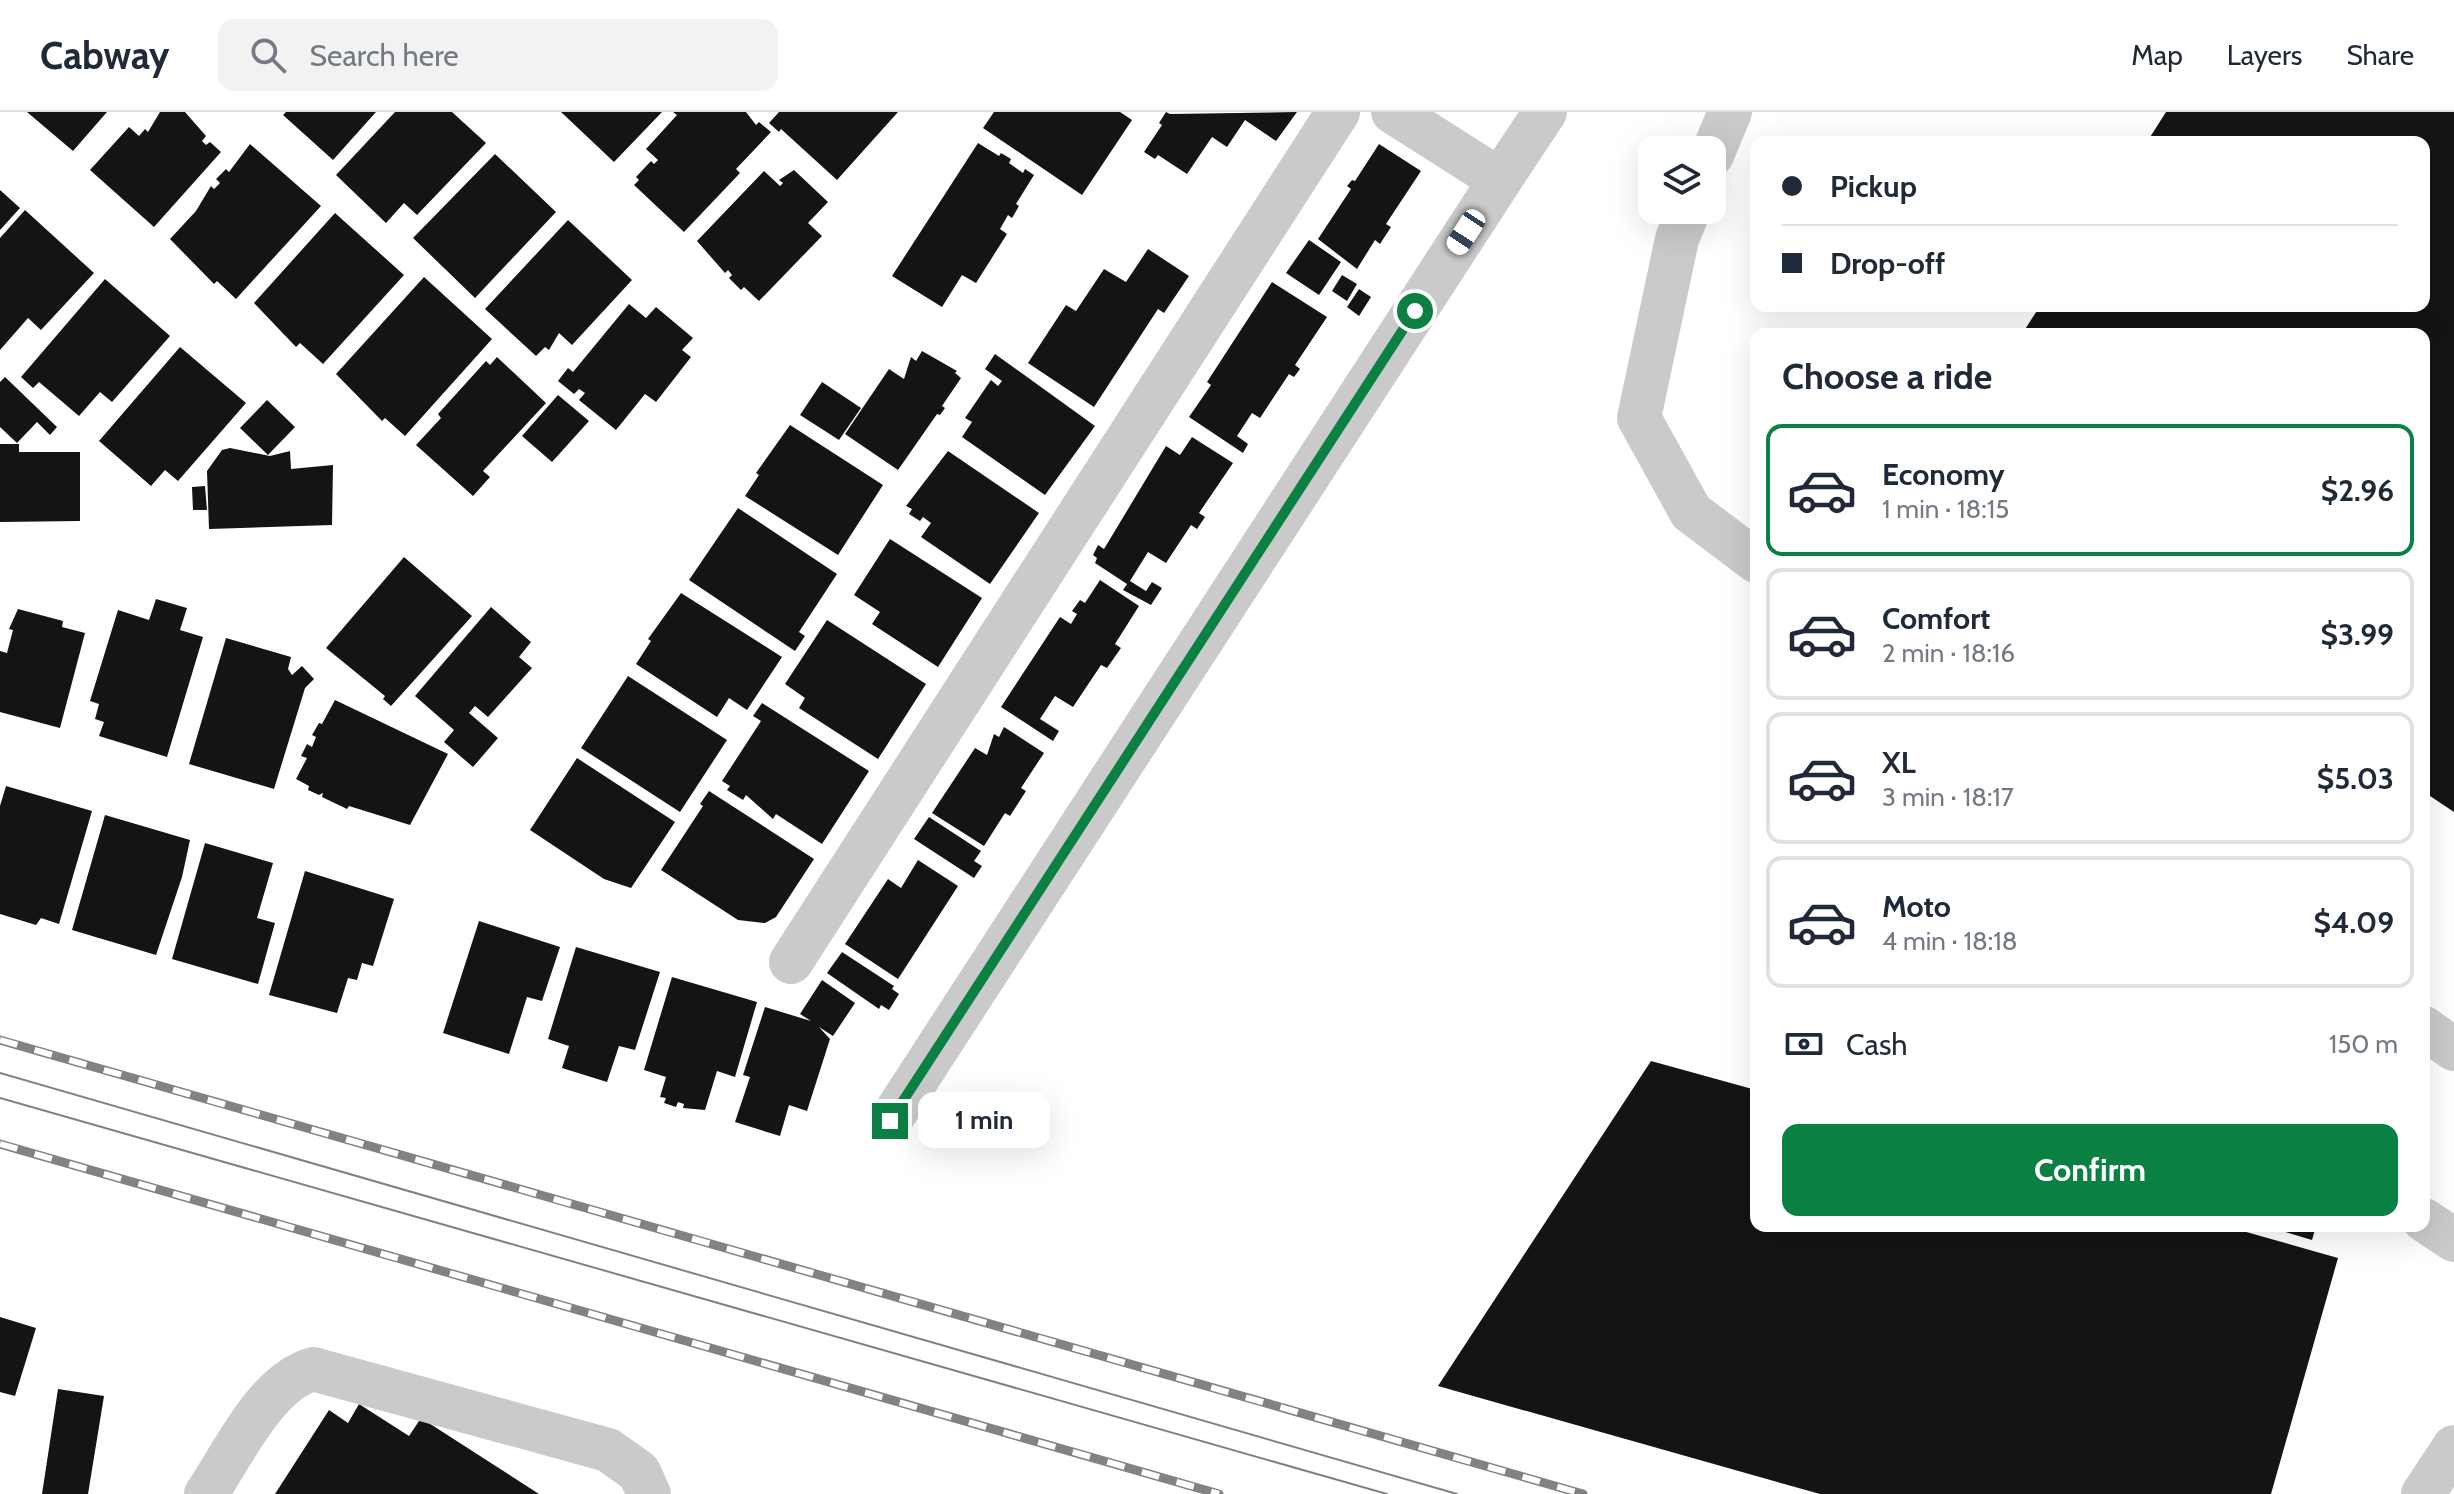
<!DOCTYPE html>
<html lang="en">
<head>
<meta charset="utf-8">
<style>
  body { margin:0; font-family:Cabin,sans-serif; background:#f2f2f3; color:#1f2937; height:100vh; display:flex; flex-direction:column; font-size:30px; white-space:nowrap }
  * { box-sizing:border-box; margin:0 }
  p { font-size:26px; color:#747a83 }
  .icon { flex:none; width:44px; height:44px; fill:none; stroke:currentColor; stroke-width:2; stroke-linecap:round; stroke-linejoin:round }
  .map { position:relative; flex:1; overflow:hidden }
  .side { position:absolute; left:1750px; top:216px; width:680px; height:904px; display:flex; flex-direction:column; background:#fff; border-radius:16px; box-shadow:0 8px 32px #0002 }
  .side>* { flex:none }
  .guide { position:absolute; left:1750px; top:24px; width:680px; height:176px; border-radius:16px; box-shadow:0 8px 32px #0002; display:grid; align-content:center; height:176px; padding:0 32px; background:#fff }
  .buttons { position:absolute; left:1638px; top:24px; display:grid; gap:16px }
  .buttons a { display:grid; place-items:center; width:88px; height:88px; border-radius:16px; background:#fff; box-shadow:0 8px 32px #0002; font-size:40px }
  .end { position:absolute; width:36px; height:36px; margin:-18px; border:10px solid #0b8043; background:#fff; box-shadow:0 0 0 4px #fff }
  .from { border-radius:50% }
  .bubble { position:absolute; height:56px; border-radius:16px; background:#fff; box-shadow:0 8px 32px #0002; font-size:26px; font-weight:700; line-height:56px; text-align:center }
  .car { position:absolute; width:24px; height:48px; margin:-24px -12px; border-radius:10px; box-shadow:0 0 6px 2px #0007; background:linear-gradient(#fff 24%,#345 0 40%,#fff 0 76%,#345 0 86%,#fff 0) }
  .guide b { display:flex; align-items:center; gap:28px; height:76px; font-size:30px }
  .guide b+b { border-top:2px solid #e0e1e3 }
  .guide i { width:20px; height:20px; background:#1f2937 }
  ul { padding:0; list-style:none }
  li { display:flex; align-items:center; gap:24px; height:132px; margin:0 16px 12px; padding:0 16px; border:4px solid #e0e1e3; border-radius:16px }
  li div { flex:1 }
  li b { display:block; font-size:30px }
  li em { font-style:normal; font-weight:700 }
  li.active { border-color:#0b8043 }
  li>.icon { width:72px; height:72px; stroke-width:1.5 }
  h2 { padding:0 32px; font-size:36px; line-height:96px }
  .pay { display:flex; align-items:center; gap:20px; height:88px; padding:0 32px; font-size:30px }
  .pay p { margin-inline-start:auto }
  .button { display:flex; gap:16px; margin-top:auto; padding:16px 32px }
  .button a { flex:1; height:92px; border-radius:16px; background:#0b8043; color:#fff; font-size:32px; font-weight:700; line-height:92px; text-align:center }
  header { display:flex; align-items:center; gap:48px; box-sizing:border-box; height:112px; padding:0 40px; background:#fff; border-bottom:2px solid #e0e1e3 }
  header strong { font-size:38px }
  nav { display:flex; gap:44px; margin-inline-start:auto; font-size:28px }
  .search { width:560px; height:72px; background:#f2f2f3; display:flex; align-items:center; gap:20px; box-sizing:border-box; padding:0 28px; border-radius:16px; color:#747a83; font-size:30px }
  .map>svg:first-child { display:block }
  .building { fill:#141414 }
  .lines { fill:none; stroke-linecap:round; stroke-linejoin:round }
  .minor { stroke:#cacaca; stroke-width:44 }
  .tram { stroke:#828282; stroke-width:2 }
  .rail-casing { stroke:#828282; stroke-width:9 }
  .rail { stroke:#fff; stroke-width:6; stroke-dasharray:18; stroke-linecap:butt }
  .route { stroke:#0b8043; stroke-width:10 }
</style>
</head>
<body>
<header>
<strong>Cabway</strong>
<div class="search"><svg class="icon" aria-label="search" viewBox="0 0 24 24"><circle cx="10" cy="10" r="6"/><path d="M15 15l6 6"/></svg>Search here</div>
<nav><a>Map</a><a>Layers</a><a>Share</a></nav>
</header>
<div class="map">
<svg width="2454" height="1382" viewBox="0 0 2454 1382">
  <rect width="100%" height="100%" fill="#fff"/>
  <path class="building" d="M27,0H107L73,39Z
    M160,0H185L206,24L202,29L206,33L210,30L221,40L154,115L90,58L129,15L139,24L145,17L148,20Z
    M286,0H376L333,48L283,3Z
    M395,0H452L486,31L417,103L404,91L386,111L336,63Z
    M561,0H662L614,50Z
    M673,0H746L756,13L759,10L771,20L736,57L740,61L684,120L634,73L639,68L636,65L651,49L654,52L658,48L646,37L677,3Z
    M779,0H898L837,68L781,17L779,20L769,11Z
    M994,0H1120L1132,8L1082,83L983,16Z
    M1166,0L1170,2L1297,0L1276,29L1245,8L1227,35L1212,25L1187,62L1158,43L1155,47L1144,40L1162,13L1159,11Z
    M2166,0H2454V700L2424,680V222H2022L2040,194H2424V30H2147Z
    M978,31L999,44L1001,41L1011,47L1009,51L1023,61L1025,57L1034,63L1016,92L1019,94L1012,106L1008,103L1000,117L1007,122L976,171L962,163L942,195L892,164Z
    M250,32L321,94L236,187L217,169L214,172L170,127L196,99L211,74L214,77L220,71L216,67L226,57L229,60Z
    M1379,32L1421,59L1386,112L1391,115L1380,132L1375,128L1357,157L1318,127L1351,77L1347,74L1352,68L1355,69Z
    M495,42L556,100L475,186L413,126Z
    M794,58L828,90L808,111L822,124L759,189L744,175L741,178L729,166L732,163L728,158L725,161L697,129L764,59L780,74L783,71L779,68Z
    M0,78L20,96L0,118Z
    M25,98L94,161L41,218L28,206L0,238V126Z
    M335,101L404,163L323,252L300,231L296,235L254,191Z
    M568,108L632,168L572,233L559,221L549,238L545,235L536,244L485,197Z
    M1309,128L1341,150L1319,183L1286,161Z
    M1148,137L1189,164L1164,201L1158,197L1094,295L1028,251L1066,193L1076,199L1104,157L1126,170Z
    M1342,163L1357,172L1347,189L1332,179Z
    M424,165L492,227L405,324L385,306L382,309L336,262Z
    M105,167L170,224L112,290L100,280L79,304L39,270L33,276L21,265Z
    M1272,170L1327,205L1295,253L1300,257L1294,265L1289,262L1260,306L1252,301L1237,324L1248,332L1243,341L1189,305L1211,273L1207,270Z
    M1359,177L1371,185L1359,204L1347,195Z
    M629,192L646,206L656,195L693,226L682,238L691,245L656,290L645,282L616,318L579,288L585,281L579,277L574,282L558,269L568,256L573,260Z
    M180,235L246,291L178,369L165,358L151,374L99,329Z
    M922,239L957,259L955,261L961,266L942,294L945,296L940,303L937,302L898,358L845,322L889,257L904,267L911,245L916,249Z
    M995,242L1095,314L1045,383L962,325L972,310L965,306L991,268L998,274L1002,269L985,257Z
    M497,245L546,291L483,359L490,365L473,384L416,333L441,306L438,302L486,249L490,253Z
    M5,265L57,315L50,323L37,310L17,331L0,315V270Z
    M822,270L861,296L839,328L800,303Z
    M558,283L589,309L552,350L522,324Z
    M267,288L295,315L268,343L240,316Z
    M790,313L883,373L838,443L745,384L759,363L756,361Z
    M1192,325L1233,351L1199,401L1205,405L1197,417L1191,413L1166,451L1148,440L1130,469L1146,479L1152,470L1162,476L1151,493L1123,478L1127,472L1095,451L1097,446L1093,443L1098,433L1104,437L1166,334L1180,343Z
    M0,332H19V340H80V409L0,410Z
    M230,336L270,344L290,339L291,357L333,353L332,413L209,417L207,359L222,338Z
    M948,339L1039,401L990,472L921,425L931,411L923,405L920,409L909,402L912,397L906,394Z
    M205,374L207,398H193L192,375Z
    M738,396L837,462L799,520L805,524L795,539L689,468Z
    M890,427L982,486L938,555L872,512L880,500L854,483Z
    M404,445L472,504L391,594L383,587L385,584L326,536Z
    M1100,468L1139,494L1115,532L1121,536L1107,556L1101,553L1073,595L1055,584L1040,607L1059,619L1053,629L1001,595L1060,505L1071,512L1077,502L1072,499L1080,488L1085,491Z
    M681,481L782,545L747,598L729,586L717,605L636,552L651,529L648,527Z
    M156,487L187,496L180,518L203,525L167,645L99,624L104,610L95,607L99,592L90,589L118,498L149,508Z
    M491,495L531,530L519,545L532,556L488,605L475,594L469,601L498,626L473,655L444,630L454,618L415,584Z
    M18,497L63,509L62,515L85,521L60,616L0,600V539L7,541L13,518L9,517Z
    M827,508L926,572L878,647L799,596L805,586L785,572Z
    M226,526L291,545L288,557L292,563L302,554L314,567L305,576L274,677L189,652Z
    M628,564L727,628L680,700L581,636Z
    M335,588L448,642L410,713L349,694L347,697L322,685L323,681L319,683L308,678L309,674L296,667L307,646L301,644L307,632L312,635L316,625L312,623L319,611L322,612Z
    M762,591L869,659L822,732L776,702L773,707L746,683L743,688L727,678L730,674L722,669L761,609L753,604Z
    M1004,615L1044,641L1021,676L1026,679L1010,704L1005,701L984,734L932,701L975,636L987,643L994,622L999,625Z
    M577,646L675,710L631,776L604,767L530,718Z
    M6,674L92,699L59,812L41,806L36,813L0,802V694Z
    M709,679L814,747L776,805L765,811L738,808L661,758L703,694L700,692Z
    M105,703L190,728L182,765L156,843L72,818Z
    M929,705L981,739L974,749L982,754L974,766L914,727Z
    M205,731L273,751L257,806L275,811L258,872L172,847Z
    M918,748L958,774L898,867L845,832L888,767L901,776Z
    M305,759L394,787L373,854L362,851L357,868L348,866L337,901L269,883Z
    M479,809L560,835L542,889L527,885L509,942L443,921Z
    M576,835L660,860L635,938L619,934L607,970L562,956L569,934L548,927Z
    M842,840L894,874L892,877L899,882L889,898L881,893L879,897L827,861Z
    M672,865L757,890L735,965L717,959L705,998L683,996L684,992L678,990L676,995L664,991L666,986L660,985L666,965L644,958Z
    M822,868L855,891L833,924L819,915L830,927L807,999L789,993L780,1024L735,1010L750,965L743,963L765,895L811,909L800,902Z
    M1651,949L1756,978V1114H2225L2338,1146L2271,1382H1820L1438,1274Z
    M2265,1114H2316L2312,1128Z
    M0,1205L36,1216L15,1284L0,1280Z
    M58,1277L104,1284L88,1382H42Z
    M359,1292L409,1324L421,1306L539,1382H275L329,1298L348,1311Z"/>
  <g class="lines">
    <path class="minor" d="M1393,0L1500,68L1545,0
      M1712,43L1730,0
      M1689,98L1677,127L1639,306L1691,400L1756,449
      M791,850L1338,0
      M2424,916L2454,937
      M890,1009L1500,68
      M2424,1108L2454,1128
      M206,1382C234,1341 265,1271 313,1257L608,1338L639,1360L649,1382
      M2423,1382L2454,1335"/>
    <path class="tram" d="M0,961L1457,1382
      M0,986L1387,1382"/>
    <g class="rail-casing">
      <path id="rail" d="M0,928L1583,1382
        M0,1032L1219,1382"/>
    </g>
    <use href="#rail" class="rail"/>
  </g>
  <g class="lines">
    <path class="route" d="M890,1009L1415,199"/>
  </g>
</svg>
<div class="buttons">
<a><svg class="icon" aria-label="layers" viewBox="0 0 24 24"><path d="M12 4l9 5-9 5-9-5zM3 14l9 5 9-5"/></svg></a>
</div>
<i class="end from" style="left:1415px;top:199px"></i>
<i class="end" style="left:890px;top:1009px"></i>
<div class="bubble" style="left:918px;top:980px;width:132px">1 min</div>
<i class="car" style="left:1466px;top:120px;rotate:213deg"></i>
<div class="guide">
<b><i class="from"></i>Pickup</b>
<b><i></i>Drop-off</b>
</div>
<section class="side">
<h2>Choose a ride</h2>
<ul>
<li class="active"><svg class="icon" aria-label="car" viewBox="0 0 24 24"><path d="M5 17H2v-5l4-1 3-4h7l3 4 3 1v5h-3M9 17h6M6 11h13"/><circle cx="7" cy="17" r="2"/><circle cx="17" cy="17" r="2"/></svg><div><b>Economy</b><p>1 min · 18:15</p></div><em>$2.96</em></li>
<li><svg class="icon" aria-label="car" viewBox="0 0 24 24"><path d="M5 17H2v-5l4-1 3-4h7l3 4 3 1v5h-3M9 17h6M6 11h13"/><circle cx="7" cy="17" r="2"/><circle cx="17" cy="17" r="2"/></svg><div><b>Comfort</b><p>2 min · 18:16</p></div><em>$3.99</em></li>
<li><svg class="icon" aria-label="car" viewBox="0 0 24 24"><path d="M5 17H2v-5l4-1 3-4h7l3 4 3 1v5h-3M9 17h6M6 11h13"/><circle cx="7" cy="17" r="2"/><circle cx="17" cy="17" r="2"/></svg><div><b>XL</b><p>3 min · 18:17</p></div><em>$5.03</em></li>
<li><svg class="icon" aria-label="car" viewBox="0 0 24 24"><path d="M5 17H2v-5l4-1 3-4h7l3 4 3 1v5h-3M9 17h6M6 11h13"/><circle cx="7" cy="17" r="2"/><circle cx="17" cy="17" r="2"/></svg><div><b>Moto</b><p>4 min · 18:18</p></div><em>$4.09</em></li>
</ul>
<div class="pay"><svg class="icon" aria-label="cash" viewBox="0 0 24 24"><path d="M3 7h18v10H3z"/><circle cx="12" cy="12" r="2"/></svg>Cash<p>150 m</p></div>
<div class="button"><a>Confirm</a></div>
</section>
</div>
</body>
</html>
